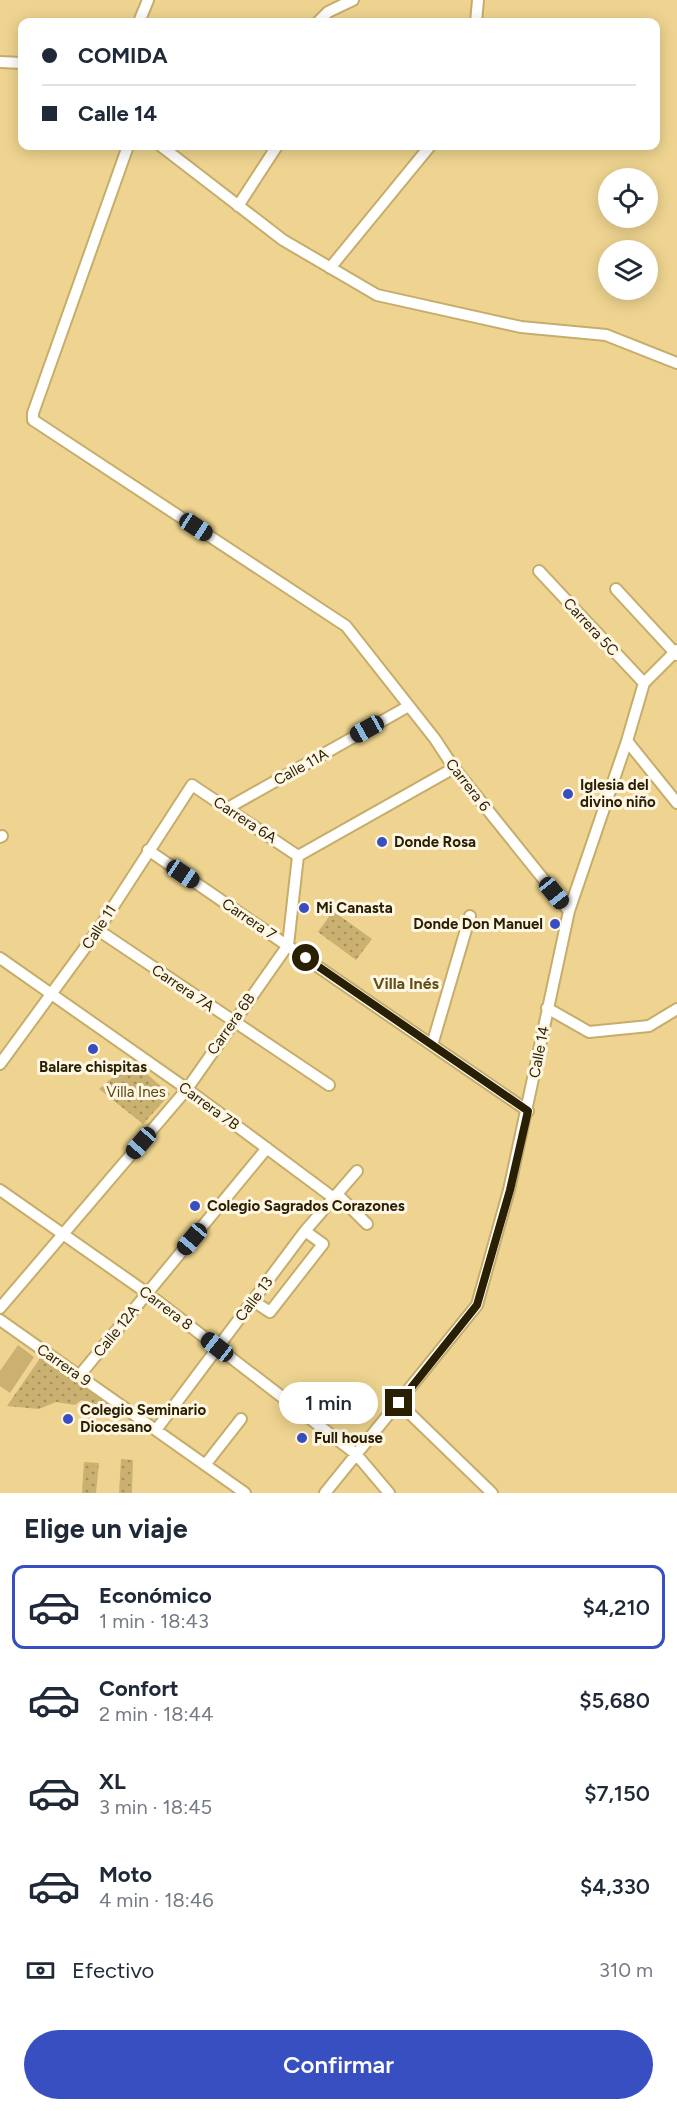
<!DOCTYPE html>
<html lang="es">
<head>
<meta charset="utf-8">
<style>
  body { margin:0; font-family:Figtree,sans-serif; background:#f2f2f3; color:#1f2937; height:100vh; display:flex; flex-direction:column; font-size:22px; white-space:nowrap }
  * { box-sizing:border-box; margin:0 }
  p { font-size:20px; color:#747a83 }
  .icon { flex:none; width:33px; height:33px; fill:none; stroke:currentColor; stroke-width:2; stroke-linecap:round; stroke-linejoin:round }
  .map { position:relative; height:1493px; overflow:hidden }
  .details { display:flex; flex-direction:column; background:#fff; flex:1 }
  .details>* { flex:none }
  .hud { position:absolute; left:18px; top:18px; width:642px; height:132px; border-radius:12px; box-shadow:0 3px 15px #0003; display:grid; align-content:center; height:132px; padding:0 24px; background:#fff }
  .controls { position:absolute; left:598px; top:168px; display:grid; gap:12px }
  .controls a { display:grid; place-items:center; width:60px; height:60px; border-radius:50%; background:#fff; box-shadow:0 3px 15px #0003; font-size:30px }
  .end { position:absolute; width:27px; height:27px; margin:-14px; border:8px solid #291f03; background:#fff; box-shadow:0 0 0 3px #fff }
  .from { border-radius:50% }
  .bubble { position:absolute; height:42px; border-radius:21px; background:#fff; box-shadow:0 3px 15px #0003; font-size:20px; font-weight:600; line-height:42px; text-align:center }
  .car { position:absolute; width:18px; height:36px; margin:-18px -9px; border-radius:8px; box-shadow:0 0 4px 2px #0007; background:linear-gradient(#222 24%,#8ab4d8 0 40%,#222 0 76%,#8ab4d8 0 86%,#222 0) }
  .hud b { display:flex; align-items:center; gap:21px; height:57px; font-size:22px }
  .hud b+b { border-top:2px solid #e0e1e3 }
  .hud i { width:15px; height:15px; background:#1f2937 }
  ul { padding:0; list-style:none }
  li { display:flex; align-items:center; gap:18px; height:84px; margin:0 12px 9px; padding:0 12px; border:3px solid transparent; border-radius:12px }
  li div { flex:1 }
  li b { display:block; font-size:22px }
  li em { font-style:normal; font-weight:600 }
  li.current { border-color:#384fc1 }
  li>.icon { width:54px; height:54px; stroke-width:1.5 }
  h2 { padding:0 24px; font-size:27px; line-height:72px }
  .pay { display:flex; align-items:center; gap:15px; height:66px; padding:0 24px; font-size:22px }
  .pay p { margin-inline-start:auto }
  .button { display:flex; gap:12px; margin-top:auto; padding:12px 24px }
  .button a { flex:1; height:69px; border-radius:36px; background:#384fc1; color:#fff; font-size:24px; font-weight:600; line-height:69px; text-align:center }
  .map>svg:first-child { display:block }
  .green { fill:url(#green-dots) }
  .pitch { fill:#cab171 }
  .lines { fill:none; stroke-linecap:round; stroke-linejoin:round }
  .street-casing { stroke:#c6ad6a; stroke-width:14 }
  .street { stroke:#fff; stroke-width:10 }
  .route { stroke:#291f03; stroke-width:8 }
  .poi-dot { fill:#384fc1; stroke:#fff7e3; stroke-width:2 }
  .labels { text-anchor:middle; dominant-baseline:central; stroke-width:6; stroke-linejoin:round; paint-order:stroke }
  .street-label { font-size:15px; fill:#291f03; stroke:#fff7e3 }
  .poi-label { font-size:15px; font-weight:bold; fill:#291f03; stroke:#fff7e3; text-anchor:start }
  .park-label { font-size:15px; fill:#57450f; stroke:#fff7e3 }
  .neighbourhood-label { font-size:16px; font-weight:bold; fill:#604e1a; stroke:#fff7e3 }
</style>
</head>
<body>
<div class="map">
<svg width="677" height="1493" viewBox="0 0 677 1493">
  <defs>
    <pattern id="green-dots" width="8" height="8" patternUnits="userSpaceOnUse" patternTransform="scale(1.5)"><rect width="8" height="8" fill="#cab171"/><path d="M2 2h.1M6 6h.1" fill="none" stroke="#a48f5b" stroke-width="1.8" stroke-linecap="round"/></pattern>
  </defs>
  <rect width="100%" height="100%" fill="#eed490"/>
  <path class="green" d="M333,911L372,939L356,960L318,932Z
    M132,1061L170,1094L143,1124L99,1089Z
    M41,1357L122,1412L81,1400L75,1405L56,1402L39,1409L7,1406Z
    M121,1459L133,1460L132,1493H119Z
    M84,1462L99,1463L96,1493H82Z"/>
  <path class="pitch" d="M18,1345L34,1357L10,1393L0,1386V1371Z"/>
  <g class="lines">
    <g class="street-casing">
      <path id="street" d="M139,22L148,0
        M318,22L328,12L353,0
        M476,22L478,0
        M0,62L22,63
        M128,146L33,413V420L346,626L435,739L454,768L569,911
        M161,146L283,240L377,295L521,327L606,335L677,363
        M238,206L277,146
        M330,268L430,146
        M539,571L644,683
        M616,589L677,655
        M627,741L677,803
        M226,809L407,707
        M0,837L2,836
        M148,850L528,1111
        M98,930L329,1085
        M0,958L187,1089L335,1199
        M547,1008L589,1032L649,1026L677,1009
        M432,1045L470,916
        M0,1064L98,930L192,785L298,856
        M0,1190L147,1293L356,1454L389,1493
        M338,1195L367,1224
        M253,1301L270,1312L323,1244L305,1231
        M0,1308L187,1089L288,945L298,856L454,768
        M0,1320L245,1493
        M79,1376L267,1148
        M399,1403L492,1493
        M156,1430L305,1231L357,1171
        M205,1465L241,1419
        M325,1493L477,1305L509,1190L569,911L627,741L644,683L677,650"/>
    </g>
    <use href="#street" class="street"/>
  </g>
  <g class="lines">
    <path class="route" d="M306,958L528,1111L510,1190L477,1305L399,1403"/>
  </g>
  <g class="poi-dot">
    <circle cx="568" cy="794" r="6"/>
    <circle cx="382" cy="842" r="6"/>
    <circle cx="304" cy="908" r="6"/>
    <circle cx="555" cy="924" r="6"/>
    <circle cx="93" cy="1049" r="6"/>
    <circle cx="195" cy="1206" r="6"/>
    <circle cx="68" cy="1419" r="6"/>
    <circle cx="302" cy="1438" r="6"/>
  </g>
  <g class="labels">
    <g class="street-label">
      <text transform="translate(591 627) rotate(47)">Carrera 5C</text>
      <text transform="translate(301 767) rotate(-29)">Calle 11A</text>
      <text transform="translate(468 785) rotate(52)">Carrera 6</text>
      <text transform="translate(245 820) rotate(33)">Carrera 6A</text>
      <text transform="translate(249 919) rotate(34)">Carrera 7</text>
      <text transform="translate(99 927) rotate(-57)">Calle 11</text>
      <text transform="translate(183 988) rotate(34)">Carrera 7A</text>
      <text transform="translate(231 1024) rotate(-55)">Carrera 6B</text>
      <text transform="translate(539 1052) rotate(-79)">Calle 14</text>
      <text transform="translate(209 1106) rotate(36)">Carrera 7B</text>
      <text transform="translate(254 1299) rotate(-53)">Calle 13</text>
      <text transform="translate(166 1308) rotate(37)">Carrera 8</text>
      <text transform="translate(116 1331) rotate(-51)">Calle 12A</text>
      <text transform="translate(64 1365) rotate(35)">Carrera 9</text>
    </g>
    <g class="poi-label">
      <text x="580" y="785">Iglesia del<tspan x="580" dy="17">divino niño</tspan></text>
      <text x="394" y="842">Donde Rosa</text>
      <text x="316" y="908">Mi Canasta</text>
      <text x="543" y="924" text-anchor="end">Donde Don Manuel</text>
      <text x="93" y="1067" text-anchor="middle">Balare chispitas</text>
      <text x="207" y="1206">Colegio Sagrados Corazones</text>
      <text x="80" y="1410">Colegio Seminario<tspan x="80" dy="17">Diocesano</tspan></text>
      <text x="314" y="1438">Full house</text>
    </g>
    <g class="park-label">
      <text x="136" y="1092">Villa Ines</text>
    </g>
    <g class="neighbourhood-label">
      <text x="406" y="983">Villa Inés</text>
    </g>
  </g>
</svg>
<div class="controls">
<a><svg class="icon" aria-label="locate" viewBox="0 0 24 24"><circle cx="12" cy="12" r="6"/><path d="M12 2v4M12 18v4M2 12h4M18 12h4"/></svg></a>
<a><svg class="icon" aria-label="layers" viewBox="0 0 24 24"><path d="M12 4l9 5-9 5-9-5zM3 14l9 5 9-5"/></svg></a>
</div>
<i class="end from" style="left:306px;top:958px"></i>
<i class="end" style="left:399px;top:1403px"></i>
<div class="bubble" style="left:279px;top:1382px;width:99px">1 min</div>
<i class="car" style="left:196px;top:527px;rotate:123deg"></i>
<i class="car" style="left:367px;top:729px;rotate:241deg"></i>
<i class="car" style="left:183px;top:874px;rotate:124deg"></i>
<i class="car" style="left:554px;top:893px;rotate:141deg"></i>
<i class="car" style="left:141px;top:1143px;rotate:221deg"></i>
<i class="car" style="left:192px;top:1239px;rotate:220deg"></i>
<i class="car" style="left:217px;top:1347px;rotate:308deg"></i>
<div class="hud">
<b><i class="from"></i>COMIDA</b>
<b><i></i>Calle 14</b>
</div>
</div>
<section class="details">
<h2>Elige un viaje</h2>
<ul>
<li class="current"><svg class="icon" aria-label="car" viewBox="0 0 24 24"><path d="M5 17H2v-5l4-1 3-4h7l3 4 3 1v5h-3M9 17h6M6 11h13"/><circle cx="7" cy="17" r="2"/><circle cx="17" cy="17" r="2"/></svg><div><b>Económico</b><p>1 min · 18:43</p></div><em>$4,210</em></li>
<li><svg class="icon" aria-label="car" viewBox="0 0 24 24"><path d="M5 17H2v-5l4-1 3-4h7l3 4 3 1v5h-3M9 17h6M6 11h13"/><circle cx="7" cy="17" r="2"/><circle cx="17" cy="17" r="2"/></svg><div><b>Confort</b><p>2 min · 18:44</p></div><em>$5,680</em></li>
<li><svg class="icon" aria-label="car" viewBox="0 0 24 24"><path d="M5 17H2v-5l4-1 3-4h7l3 4 3 1v5h-3M9 17h6M6 11h13"/><circle cx="7" cy="17" r="2"/><circle cx="17" cy="17" r="2"/></svg><div><b>XL</b><p>3 min · 18:45</p></div><em>$7,150</em></li>
<li><svg class="icon" aria-label="car" viewBox="0 0 24 24"><path d="M5 17H2v-5l4-1 3-4h7l3 4 3 1v5h-3M9 17h6M6 11h13"/><circle cx="7" cy="17" r="2"/><circle cx="17" cy="17" r="2"/></svg><div><b>Moto</b><p>4 min · 18:46</p></div><em>$4,330</em></li>
</ul>
<div class="pay"><svg class="icon" aria-label="cash" viewBox="0 0 24 24"><path d="M3 7h18v10H3z"/><circle cx="12" cy="12" r="2"/></svg>Efectivo<p>310 m</p></div>
<div class="button"><a>Confirmar</a></div>
</section>
</body>
</html>
